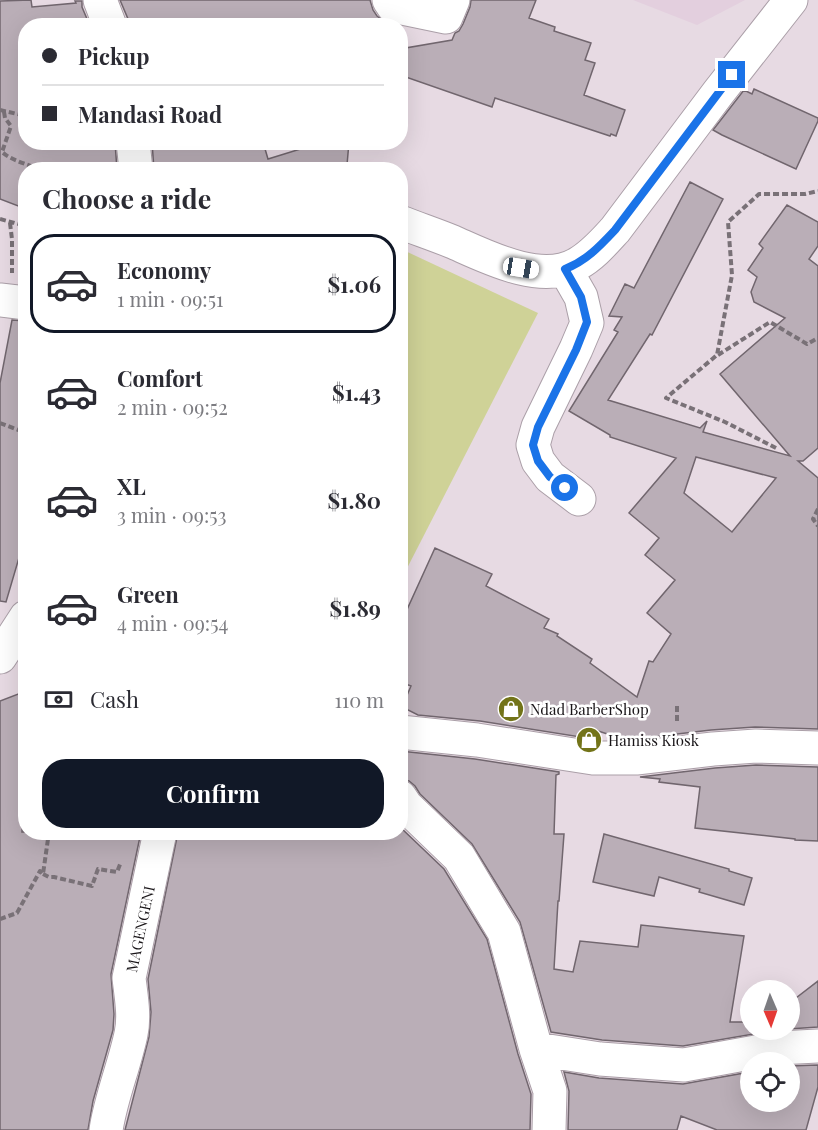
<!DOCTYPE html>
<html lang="en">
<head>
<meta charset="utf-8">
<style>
  body { margin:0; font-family:"Playfair Display",serif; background:#f7f7f7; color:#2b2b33; height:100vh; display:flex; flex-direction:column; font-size:22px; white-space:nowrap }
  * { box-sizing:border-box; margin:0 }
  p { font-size:20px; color:#7c7c81 }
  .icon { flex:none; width:33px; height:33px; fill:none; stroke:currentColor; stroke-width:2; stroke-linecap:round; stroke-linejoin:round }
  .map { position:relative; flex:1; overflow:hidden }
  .side { position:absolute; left:18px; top:162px; width:390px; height:678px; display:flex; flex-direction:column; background:#fff; border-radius:24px; box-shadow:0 6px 24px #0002 }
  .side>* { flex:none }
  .top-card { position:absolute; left:18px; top:18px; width:390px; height:132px; border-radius:24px; box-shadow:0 6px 24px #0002; display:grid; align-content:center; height:132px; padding:0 24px; background:#fff }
  .needle { width:39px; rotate:178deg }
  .fabs { position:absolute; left:740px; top:980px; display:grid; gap:12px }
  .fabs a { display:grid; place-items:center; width:60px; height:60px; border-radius:50%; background:#fff; box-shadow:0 6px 24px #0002; font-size:30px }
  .end { position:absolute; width:27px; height:27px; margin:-14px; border:8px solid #1a73e8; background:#fff; box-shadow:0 0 0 3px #fff }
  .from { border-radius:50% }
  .car { position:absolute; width:18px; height:36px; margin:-18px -9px; border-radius:8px; box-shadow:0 0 4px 2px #0007; background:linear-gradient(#fff 24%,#345 0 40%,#fff 0 76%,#345 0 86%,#fff 0) }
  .top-card b { display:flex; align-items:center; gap:21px; height:57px; font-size:22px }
  .top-card b+b { border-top:2px solid #e1e1e2 }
  .top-card i { width:15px; height:15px; background:#2b2b33 }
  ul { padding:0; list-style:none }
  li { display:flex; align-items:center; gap:18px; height:99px; margin:0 12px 9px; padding:0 12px; border:3px solid transparent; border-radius:24px }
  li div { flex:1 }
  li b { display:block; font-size:22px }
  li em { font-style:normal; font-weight:700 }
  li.on { border-color:#111827 }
  li>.icon { width:54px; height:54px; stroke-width:1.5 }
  h2 { padding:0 24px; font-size:27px; line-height:72px }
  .pay { display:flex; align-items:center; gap:15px; height:66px; padding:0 24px; font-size:22px }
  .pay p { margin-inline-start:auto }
  .cta { display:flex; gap:12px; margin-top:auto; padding:12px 24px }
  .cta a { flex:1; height:69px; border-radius:24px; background:#111827; color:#fff; font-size:24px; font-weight:700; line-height:69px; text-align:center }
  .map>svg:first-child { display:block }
  .built { fill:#e3cfde }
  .green { fill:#cfd297 }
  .building { fill:#baaeb7; stroke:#71666e; stroke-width:1.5; fill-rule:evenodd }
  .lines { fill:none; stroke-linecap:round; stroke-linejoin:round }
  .minor-casing { stroke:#ab9fa8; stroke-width:35 }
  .path { stroke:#797177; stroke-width:4; stroke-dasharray:6 3; stroke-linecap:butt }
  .minor { stroke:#fff; stroke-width:33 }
  .route { stroke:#1a73e8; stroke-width:8 }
  .labels { text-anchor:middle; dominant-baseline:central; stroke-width:5; stroke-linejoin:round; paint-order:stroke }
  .poi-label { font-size:15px; fill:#191518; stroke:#fff; text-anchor:start }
  .street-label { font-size:15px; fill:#191518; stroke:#fff }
</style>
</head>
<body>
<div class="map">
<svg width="818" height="1130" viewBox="0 0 818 1130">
  <rect width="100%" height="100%" fill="#e7dae3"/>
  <path class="built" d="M633,0H745L697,25Z"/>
  <path class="green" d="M401,249L538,313L401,580Z"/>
  <path class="building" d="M31,0L32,7L76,3L75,1H82V7L90,26H26V142H115L117,170H26V209L0,199V1Z
    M120,0H370L373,10L377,16L388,24L395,26H128V19Z
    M471,0H536L529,18L555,27L554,31L591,43L585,60L595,63L584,95L625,110L616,136L611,134L610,136L495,98L492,107L400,75V49L452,40L455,33L459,31L463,24L470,7Z
    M754,89L818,118V121L796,169L722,135L713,130L744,90L752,94Z
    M152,142H263L268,159L307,147V142H349L347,165L270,166V170H154Z
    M690,182L723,199L652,335L650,334L608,400L700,428L707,421L703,432L790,456L720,374L785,318L754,302L751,292L757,277L748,270L763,248L759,244L787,205L818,222V246L809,259L818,266V448L803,461H798L818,478V729L755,727L711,730L635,739H623L595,730L593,739L480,721L418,715L402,707L411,686L400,682V625L435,548L492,574L486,586L549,619L544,628L558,634L557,636L592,659L590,663L637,697L649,661L653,662L671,634L647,613L675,580L645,555L659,538L629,513L676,458L610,437V435L569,411L618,332L614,330L622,317L609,316L625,284L634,288ZM696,457L776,478L732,532L684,493Z
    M12,320L26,321V534L6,602L0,601V383Z
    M26,691V790H24L22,832H141L111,974L114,1014L113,1030L93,1101L88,1130H0V701Z
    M400,751L475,759L559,772V774L556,775L554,834H564L559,901H558L554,969L573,972L580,941L638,947L641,925L744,936L730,1022H750V1029H783L683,1046L602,1040L551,1032L520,922L472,844L420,794L415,786L409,781L400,779Z
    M756,765L818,767V841L795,840V839L695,828L700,787L659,782L660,779L640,777L715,768Z
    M400,827L444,869L487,939L518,1054L531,1094L530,1130H125L149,1037L151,1012L148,979L178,832H400Z
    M604,834L729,869V871L752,878L744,905L699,892L700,889L659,877L654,896L593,882Z
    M818,981V1027L789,1029V1008H792V1001Z
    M818,1065V1087L806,1130H717L681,1116L677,1130H568L569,1091L564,1072L599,1078L683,1084L750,1072V1101H789V1066Z"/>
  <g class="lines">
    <g class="minor-casing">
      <path id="minor" d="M100,0L110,26
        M389,0L393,6L446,17L453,0
        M133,142L136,170
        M400,222C418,229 436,235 453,242C487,257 541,285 577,264C592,256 604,242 615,230L718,93L791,0
        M565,269L581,297L587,323L576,349L538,427L533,445L538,461L550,477L579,499
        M0,300L26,303
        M0,657L26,617
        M400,732L477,740L593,758H636L713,749L756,746L818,748
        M400,797L406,806L459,857L504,932L536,1049L550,1091L549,1130
        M536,1049L600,1059L684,1065L778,1048L818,1046
        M106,1130C111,1097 124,1067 131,1034C135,1016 131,996 129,978L160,832"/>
    </g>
    <path class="path" d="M0,110L26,116
      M4,112L5,118L11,126L2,152C12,161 28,164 40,170
      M0,219L26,226
      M10,223L12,239V273
      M718,355L770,322L807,344L818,338
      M0,423L26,433
      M776,448L725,422L666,398L717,355L732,275L728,222L759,194H805L818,191
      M818,509L813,519L818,526
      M677,706V723
      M43,874L49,877H54L92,886L98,869L117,872L121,862
      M0,919L17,913L40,871L43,874L49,832"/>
    <use href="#minor" class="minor"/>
  </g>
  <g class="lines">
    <path class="route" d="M565,488L550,477L538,461L533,445L538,427L576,350L587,322L581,297L565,269C586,261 600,246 615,230L732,75"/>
  </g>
  <defs>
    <g id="shop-disc" transform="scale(1.35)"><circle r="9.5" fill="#737419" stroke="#fff"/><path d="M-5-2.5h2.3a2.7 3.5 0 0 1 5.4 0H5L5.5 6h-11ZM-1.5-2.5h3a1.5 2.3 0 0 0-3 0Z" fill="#fff"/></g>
  </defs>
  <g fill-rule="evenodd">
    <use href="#shop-disc" x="511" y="709"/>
    <use href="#shop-disc" x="589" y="740"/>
  </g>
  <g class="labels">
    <g class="poi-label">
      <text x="530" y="709">Ndad BarberShop</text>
      <text x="608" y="740">Hamiss Kiosk</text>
    </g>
    <g class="street-label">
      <text transform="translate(140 929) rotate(-78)">MAGENGENI</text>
    </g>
  </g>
</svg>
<div class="fabs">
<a><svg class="needle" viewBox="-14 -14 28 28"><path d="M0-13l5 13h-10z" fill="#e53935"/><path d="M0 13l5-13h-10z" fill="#7c7c81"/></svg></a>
<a><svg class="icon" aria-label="locate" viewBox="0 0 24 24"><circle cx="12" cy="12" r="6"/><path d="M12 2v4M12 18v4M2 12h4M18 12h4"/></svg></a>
</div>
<i class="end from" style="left:565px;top:488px"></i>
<i class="end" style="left:732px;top:75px"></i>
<i class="car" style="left:521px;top:268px;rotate:99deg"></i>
<div class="top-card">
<b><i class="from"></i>Pickup</b>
<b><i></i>Mandasi Road</b>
</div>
<section class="side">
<h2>Choose a ride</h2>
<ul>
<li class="on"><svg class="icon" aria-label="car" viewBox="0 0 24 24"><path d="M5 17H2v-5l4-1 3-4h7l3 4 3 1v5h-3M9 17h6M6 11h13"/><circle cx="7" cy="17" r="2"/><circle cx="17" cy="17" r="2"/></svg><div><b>Economy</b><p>1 min · 09:51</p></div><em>$1.06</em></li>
<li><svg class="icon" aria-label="car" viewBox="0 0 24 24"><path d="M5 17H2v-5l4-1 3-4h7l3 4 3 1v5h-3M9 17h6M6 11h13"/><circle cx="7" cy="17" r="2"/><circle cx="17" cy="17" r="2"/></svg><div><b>Comfort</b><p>2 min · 09:52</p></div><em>$1.43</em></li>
<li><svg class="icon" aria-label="car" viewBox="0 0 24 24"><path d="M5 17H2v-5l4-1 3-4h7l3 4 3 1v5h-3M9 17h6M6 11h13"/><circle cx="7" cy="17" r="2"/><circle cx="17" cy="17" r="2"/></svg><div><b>XL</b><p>3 min · 09:53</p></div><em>$1.80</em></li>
<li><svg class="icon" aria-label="car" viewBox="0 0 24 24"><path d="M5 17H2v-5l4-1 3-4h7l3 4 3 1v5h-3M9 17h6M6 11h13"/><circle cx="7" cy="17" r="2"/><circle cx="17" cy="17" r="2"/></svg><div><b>Green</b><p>4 min · 09:54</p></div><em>$1.89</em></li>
</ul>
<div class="pay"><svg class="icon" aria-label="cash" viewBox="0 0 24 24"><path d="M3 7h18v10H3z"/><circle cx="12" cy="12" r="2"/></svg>Cash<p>110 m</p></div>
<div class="cta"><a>Confirm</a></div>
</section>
</div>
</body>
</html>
